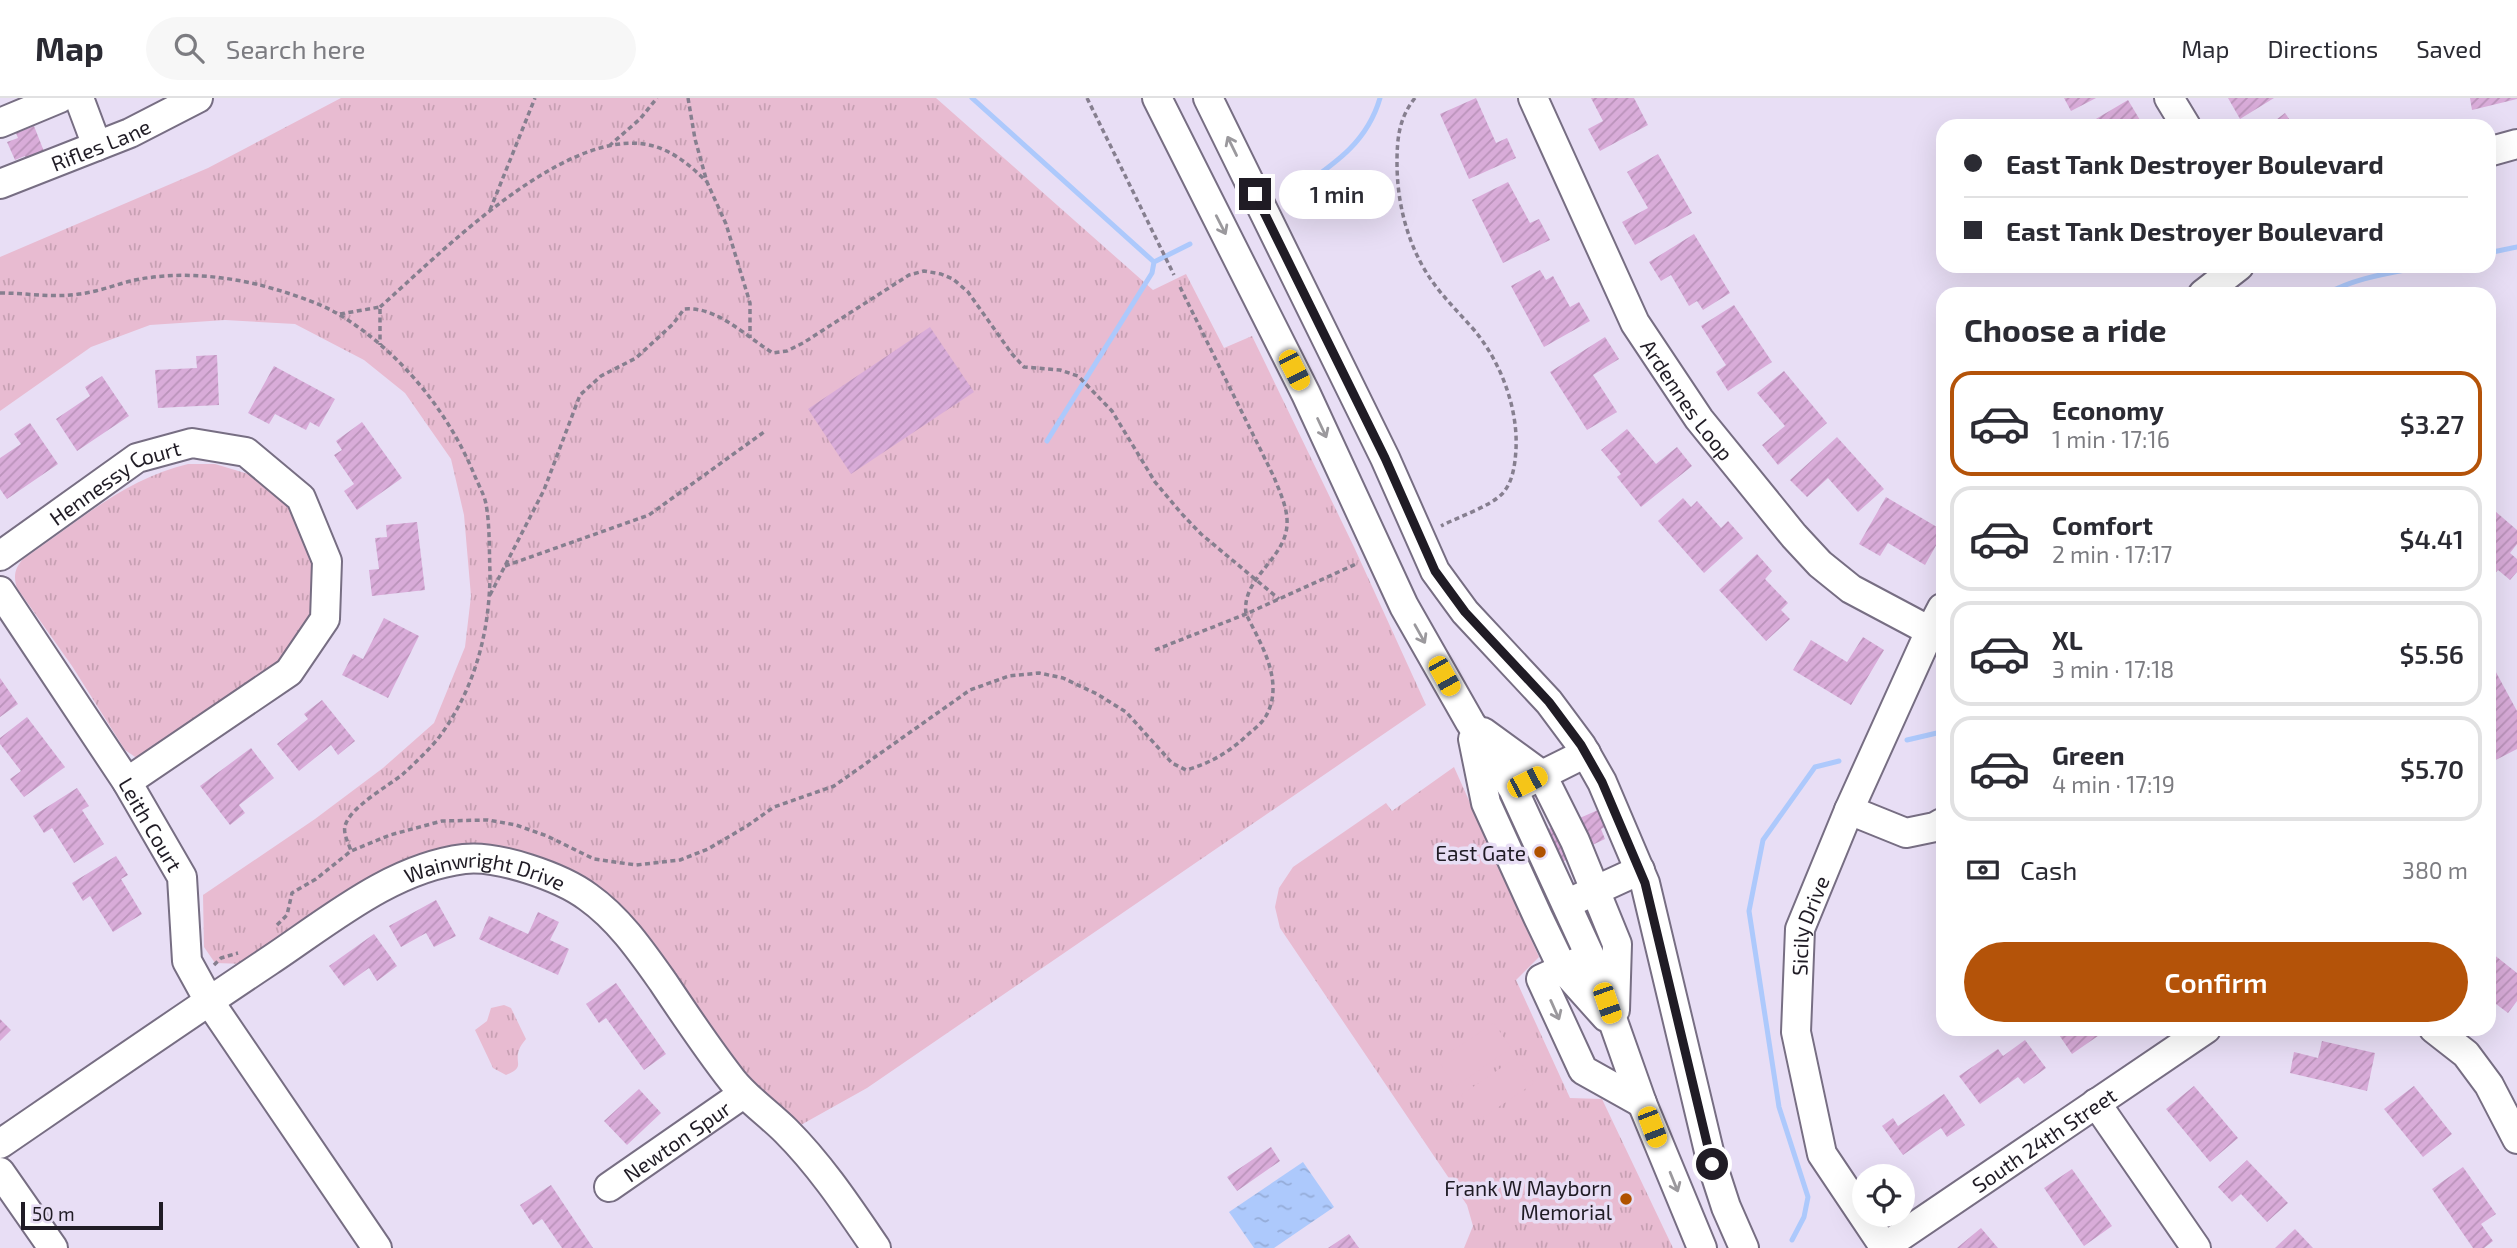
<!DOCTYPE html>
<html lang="en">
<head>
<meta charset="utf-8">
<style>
  body { margin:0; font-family:"Exo 2",sans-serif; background:#f7f7f7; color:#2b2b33; height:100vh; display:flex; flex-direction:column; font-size:26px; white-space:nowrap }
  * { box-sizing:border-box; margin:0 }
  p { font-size:23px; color:#7c7c81 }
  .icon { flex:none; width:38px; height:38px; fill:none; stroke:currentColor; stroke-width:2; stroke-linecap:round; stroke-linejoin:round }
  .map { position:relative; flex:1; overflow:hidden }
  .drawer { position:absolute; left:1936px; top:189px; width:560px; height:749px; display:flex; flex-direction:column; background:#fff; border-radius:21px; box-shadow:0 7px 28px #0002 }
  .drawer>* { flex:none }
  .top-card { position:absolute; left:1936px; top:21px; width:560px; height:154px; border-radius:21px; box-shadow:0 7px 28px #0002; display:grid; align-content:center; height:154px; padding:0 28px; background:#fff }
  .controls { position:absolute; left:1852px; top:1066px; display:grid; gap:14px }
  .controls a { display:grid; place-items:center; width:63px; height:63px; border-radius:50%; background:#fff; box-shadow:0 7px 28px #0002; font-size:35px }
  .scale { position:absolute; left:21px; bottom:18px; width:142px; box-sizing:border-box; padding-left:7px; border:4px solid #201c25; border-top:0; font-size:19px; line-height:24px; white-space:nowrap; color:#201c25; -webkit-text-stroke:5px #e8def5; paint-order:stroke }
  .end { position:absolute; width:32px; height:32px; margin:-16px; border:9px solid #201c25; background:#fff; box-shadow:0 0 0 4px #fff }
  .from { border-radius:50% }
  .bubble { position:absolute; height:49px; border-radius:24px; background:#fff; box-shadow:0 7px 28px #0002; font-size:23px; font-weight:600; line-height:49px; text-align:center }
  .car { position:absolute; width:21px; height:42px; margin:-21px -10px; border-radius:9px; box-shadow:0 0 5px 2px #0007; background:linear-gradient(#f5c518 24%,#345 0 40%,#f5c518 0 76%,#345 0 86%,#f5c518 0) }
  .top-card b { display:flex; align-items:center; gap:24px; height:66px; font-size:26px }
  .top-card b+b { border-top:2px solid #e1e1e2 }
  .top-card i { width:18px; height:18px; background:#2b2b33 }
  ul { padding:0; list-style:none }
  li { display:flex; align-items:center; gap:21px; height:105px; margin:0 14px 10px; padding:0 14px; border:4px solid #e1e1e2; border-radius:21px }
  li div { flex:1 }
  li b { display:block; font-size:26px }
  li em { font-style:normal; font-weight:600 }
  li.current { border-color:#b45309 }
  li>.icon { width:63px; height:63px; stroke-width:1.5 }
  h2 { padding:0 28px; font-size:32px; line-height:84px }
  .pay { display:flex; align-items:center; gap:18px; height:77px; padding:0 28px; font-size:26px }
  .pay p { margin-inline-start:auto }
  .cta { display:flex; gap:14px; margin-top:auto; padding:14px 28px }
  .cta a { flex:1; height:80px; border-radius:42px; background:#b45309; color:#fff; font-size:28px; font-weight:600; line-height:80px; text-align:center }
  header { display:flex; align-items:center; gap:42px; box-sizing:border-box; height:98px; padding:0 35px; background:#fff; border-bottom:2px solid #e1e1e2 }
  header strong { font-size:33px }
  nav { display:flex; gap:38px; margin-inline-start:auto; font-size:24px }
  .search { width:490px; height:63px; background:#f7f7f7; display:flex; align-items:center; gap:18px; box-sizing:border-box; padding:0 24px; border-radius:38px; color:#7c7c81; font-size:26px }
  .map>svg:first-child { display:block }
  .park { fill:url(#park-tufts) }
  .pitch { fill:#e8bbd1 }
  .water { fill:url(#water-ripples) }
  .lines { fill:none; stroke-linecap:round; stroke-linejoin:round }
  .stream { stroke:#adc9fc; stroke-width:5 }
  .building { fill:url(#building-hatch) }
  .minor-casing { stroke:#776e83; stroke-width:32 }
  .path { stroke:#867f8f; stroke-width:3.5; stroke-dasharray:5 3.5; stroke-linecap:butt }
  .minor { stroke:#fff; stroke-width:28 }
  .oneway { stroke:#9b999d }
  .route { stroke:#201c25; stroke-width:9 }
  .poi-dot { fill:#b05200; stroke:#e8def5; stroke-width:2.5 }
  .labels { text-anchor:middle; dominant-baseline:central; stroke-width:7; stroke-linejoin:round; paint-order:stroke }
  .street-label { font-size:21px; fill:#201c25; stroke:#e8def5 }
  .poi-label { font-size:21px; fill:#201c25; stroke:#e8def5; text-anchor:end }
</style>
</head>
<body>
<header>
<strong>Map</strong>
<div class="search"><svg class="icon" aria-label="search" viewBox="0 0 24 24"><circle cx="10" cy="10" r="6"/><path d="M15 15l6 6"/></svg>Search here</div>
<nav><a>Map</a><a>Directions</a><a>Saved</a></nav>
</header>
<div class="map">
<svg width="2517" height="1150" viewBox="0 0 2517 1150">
  <defs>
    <pattern id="park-tufts" width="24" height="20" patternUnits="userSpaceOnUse" patternTransform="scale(1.75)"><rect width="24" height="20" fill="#e8bbd1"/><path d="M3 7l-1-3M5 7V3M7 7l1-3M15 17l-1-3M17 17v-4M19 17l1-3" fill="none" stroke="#c7a0b3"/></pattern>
    <pattern id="water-ripples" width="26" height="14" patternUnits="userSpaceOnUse" patternTransform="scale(1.75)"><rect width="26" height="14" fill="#adc9fc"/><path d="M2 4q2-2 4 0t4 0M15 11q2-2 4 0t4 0" fill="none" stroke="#95acd8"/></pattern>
    <pattern id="building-hatch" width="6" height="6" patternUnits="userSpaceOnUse" patternTransform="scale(1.75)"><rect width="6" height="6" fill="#d9acd9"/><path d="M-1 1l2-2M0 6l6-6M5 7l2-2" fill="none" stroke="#ba93ba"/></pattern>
  </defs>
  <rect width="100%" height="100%" fill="#e8def5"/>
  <path class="park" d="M341,0H936L1153,192L1186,176L1224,250L1252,238L1354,449L1426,607L867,990L799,1028L728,959L653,849L482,751L246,866L215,865L204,849L203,797L315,721L383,670L434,625L465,549L471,498L464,417L451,361L405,295L364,262L295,226L225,222L150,227L91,249L0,313V159L208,70Z
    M188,366H215L245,375L266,383L289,404L313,449L316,503L307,530L277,574L141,663L125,652L72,568L17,490C13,478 15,470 23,461C75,426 126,380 188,366Z
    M1454,669L1539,859L1516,882L1570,1000L1602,1001L1673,1150H1464L1473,1128L1467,1107L1280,830L1275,809L1279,790L1293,769L1386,705L1392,713Z
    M504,907L511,910L526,941C523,945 520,948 519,952C514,965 526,969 506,977L493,970L475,932L487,923L491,910Z"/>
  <path class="pitch" d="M1494,925L1511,950L1455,989L1438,962Z
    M1517,959L1534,985L1479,1022L1461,997Z"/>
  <path class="water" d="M1303,1064L1334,1109L1274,1150H1254L1229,1114Z"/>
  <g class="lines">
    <path class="stream" d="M972,0L1154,164L1190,146
      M1297,92C1334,66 1367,45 1380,0
      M2488,155L2517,149
      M2326,196C2356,179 2392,175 2425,168
      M1047,343L1152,175L1154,164
      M1907,642L1937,635L1942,629
      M1792,1142L1804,1119L1808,1099L1779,1009L1749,813L1763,742L1815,669L1839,663"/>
  </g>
  <path class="building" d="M1476,0L1496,45L1507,40L1516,60L1469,81L1440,16Z
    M1591,0H1634L1648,27L1600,53L1588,31L1603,23Z
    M2064,0H2096L2071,13Z
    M2228,0H2274L2240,21Z
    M2470,0H2517V1L2472,12Z
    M2128,2L2140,22L2131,28H2084Z
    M2285,15L2294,28H2268Z
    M34,28L45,56L27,63L25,58L15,62L7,44L18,40L16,35Z
    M1658,56L1692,115L1635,147L1622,124L1648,110L1627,74Z
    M1508,84L1530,125L1539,121L1550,142L1503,165L1472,102Z
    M1694,136L1730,195L1703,212L1697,203L1689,208L1671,177L1661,183L1649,164Z
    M1540,172L1546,182L1553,178L1570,209L1579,204L1590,223L1544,249L1511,188Z
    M1734,207L1772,264L1728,293L1716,274L1726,267L1701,228Z
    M930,229L974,294L851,376L808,311Z
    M1605,239L1619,261L1593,277L1617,314L1587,332L1550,274Z
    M217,257L219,307L158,310L155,272L197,270L196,258Z
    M274,268L335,301L319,329L310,324L306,332L275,316L269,326L248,315Z
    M1784,273L1827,325L1778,367L1762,347L1785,328L1757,295Z
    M102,278L129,318L77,353L56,321L90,298L85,289Z
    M362,324L402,380L357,412L344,393L354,386L334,357L342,352L336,343Z
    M30,325L58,366L7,401L0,391V360L21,346L14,336Z
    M1627,331L1656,366L1677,349L1692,368L1641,409L1617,379L1621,376L1601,352Z
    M1837,339L1884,391L1858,414L1828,380L1807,399L1790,382Z
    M1886,399L1942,432V437L1925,467L1888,445L1880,458L1859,446Z
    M1683,400L1691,409L1697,403L1721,430L1728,423L1743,440L1704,475L1658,423Z
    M2488,407L2517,432V446L2510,455L2517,461V474L2510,482L2498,472L2488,484Z
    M417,424L425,492L372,498L369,472L379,471L375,440L387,439L386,427Z
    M1757,456L1772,473L1765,481L1788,505L1781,512L1790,521L1766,543L1719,492Z
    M384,520L419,538L388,600L342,577L353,556L363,561Z
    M1863,539L1884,552L1851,607L1793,572L1811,542L1847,564Z
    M2491,565L2517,613V651L2488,666V566Z
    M0,580L18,606L0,619Z
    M322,602L355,643L338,657L331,647L299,673L277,646L308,621L304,616Z
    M27,619L65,669L24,699L10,681L21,673L0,646V640Z
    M251,650L274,680L239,707L245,715L230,727L200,688Z
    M77,690L89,708L82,712L104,746L74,765L52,730L44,735L33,718Z
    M1598,712L1605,729L1601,731L1605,741L1588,749L1586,753L1509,788L1495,756L1572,720L1573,723Z
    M116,758L128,777L121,781L142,816L113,834L90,798L83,803L72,785Z
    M436,802L456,838L434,849L426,835L401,849L389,828Z
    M538,814L559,824L550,842L569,851L558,877L479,841L489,818L528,836Z
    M374,836L397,868L377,883L369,870L344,888L329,868Z
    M2488,852L2517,875V903L2508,915L2488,900Z
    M616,885L666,956L644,972L606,920L599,925L586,906Z
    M0,921L11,932L0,943Z
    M2055,931H2108L2072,956Z
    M2025,942L2046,970L2024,986L2018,979L1980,1006L1959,978L1998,951L2003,958Z
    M2322,943L2375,955L2367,993L2290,975L2294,954L2318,960Z
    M2194,988L2238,1040L2210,1064L2166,1011Z
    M2414,988L2452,1036L2423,1059L2384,1011Z
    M639,991L661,1015L627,1047L604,1023Z
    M1944,996L1965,1027L1947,1039L1941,1030L1903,1057L1882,1028L1893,1020L1898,1028Z
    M1271,1049L1280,1063L1237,1093L1227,1079Z
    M2247,1062L2288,1105L2267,1124L2241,1096L2232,1104L2218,1089Z
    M2463,1069L2496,1116L2481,1126L2493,1143L2484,1150H2473L2432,1091Z
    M2072,1071L2112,1128L2084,1148L2044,1090Z
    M551,1087L593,1150H562L542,1121L533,1127L520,1107Z
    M1981,1130L1998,1150H1957Z
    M2295,1131L2313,1150H2275Z
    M1349,1136L1359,1150H1328Z"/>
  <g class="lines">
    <g class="minor-casing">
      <g id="minor">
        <path d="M79,0L97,48"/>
        <path d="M1157,0L1306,296L1404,508L1470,624L1513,691L1590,858L1642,1005L1702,1150"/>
        <path d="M1208,0L1385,360L1435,473L1465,514L1549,604L1581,647L1602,684L1645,785L1712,1066L1726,1109L1744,1150"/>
        <path id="s1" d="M1533,0L1635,225L1699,321L1794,438L1820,466L1851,491L1930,533"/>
        <path d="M2169,0L2186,28"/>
        <path d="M0,25L60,0"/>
        <path d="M2488,54L2517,46"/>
        <path id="s2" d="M0,86L130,35L198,0"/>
        <path d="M2203,196L2239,168"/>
        <path id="s3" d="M0,458L137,360L192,345L246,354L301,400L327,463L325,521L289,574L127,684"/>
        <path id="s4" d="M0,493L127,684L182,779L187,863L209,903L377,1150"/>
        <path d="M1483,634L1542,677L1575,743L1617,846L1615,912"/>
        <path d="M1473,641L1486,705L1538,819L1563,871L1606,919"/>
        <path d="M1526,685L1586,655"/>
        <path d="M1849,712L1906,735L1935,729L1942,725"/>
        <path d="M1579,800L1640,772"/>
        <path d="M1580,863L1541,881L1583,972L1642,1005"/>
        <path d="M2434,931L2466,956L2489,987L2517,1041"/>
        <path d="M2096,1005L2196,1150"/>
        <path id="s5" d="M0,1046C89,985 179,923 269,863C328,824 391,770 464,761C498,757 561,779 588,799C619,821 641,853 663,884C685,917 707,950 732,982C748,1002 768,1015 786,1033C821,1068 848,1109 876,1150"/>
        <path d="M0,1074L53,1150"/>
        <path id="s6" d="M609,1089L743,996"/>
        <path id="s7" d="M1883,1150L2206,931"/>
        <path id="s8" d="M1885,1150L1822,1056L1796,934L1800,831L1849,712L1930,533L1942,510"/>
      </g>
    </g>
    <path class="path" d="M688,0L695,41L707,84L726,126L750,205V240
      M1087,0L1174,177
      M1415,0C1399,20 1397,40 1397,65C1397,100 1405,136 1422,167C1436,193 1456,211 1475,233C1501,265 1518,310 1516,351C1515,367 1513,384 1502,396C1489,409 1458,419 1441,428
      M609,48L640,21L657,0
      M490,112L535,0
      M0,195C27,195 52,200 79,196C98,194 117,186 135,182C175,174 216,177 256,186C283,193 316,203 340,217C399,253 448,313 474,376C478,386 484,396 486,406C490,428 489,452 490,474C490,533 475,590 440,638C430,651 415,665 403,676C387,689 350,709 345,728C343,736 349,746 351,753
      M380,209C440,156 559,34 644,46C670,50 689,66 707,84
      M340,216L380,209V247
      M505,468L649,417L764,334
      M490,497L544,392L580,297L601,278L636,260L673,226L684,211C717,208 745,238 773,255L787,253L803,245L909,177L924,173L941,176L953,181L968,194L1012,256L1024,269L1060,272L1078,278L1112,313L1155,384L1181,415L1201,436L1279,501
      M1155,552L1246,516L1356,466
      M277,827L287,817L292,795L316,781L351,753L390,737L442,723L488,722L516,727L547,738L594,761L636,767L680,762L708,751L747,728L774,709L834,688L970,592L1009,578L1039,575L1063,580L1097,596L1126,614L1172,665L1186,672C1208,666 1226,656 1243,641C1250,634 1261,627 1266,618C1285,584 1261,546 1246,516C1241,480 1285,462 1287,427C1288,410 1280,395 1274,379L1179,187
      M214,867L221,860L238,855"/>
    <use href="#minor" class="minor"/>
  </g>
  <defs><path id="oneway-shaft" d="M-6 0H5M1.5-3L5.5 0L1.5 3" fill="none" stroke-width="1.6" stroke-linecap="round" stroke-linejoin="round" transform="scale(1.75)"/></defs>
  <g class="oneway">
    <use href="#oneway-shaft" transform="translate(1232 48) rotate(-116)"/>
    <use href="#oneway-shaft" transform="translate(1221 127) rotate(63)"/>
    <use href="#oneway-shaft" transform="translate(1322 330) rotate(65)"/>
    <use href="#oneway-shaft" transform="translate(1420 536) rotate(61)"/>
    <use href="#oneway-shaft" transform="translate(1555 912) rotate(66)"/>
    <use href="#oneway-shaft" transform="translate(1674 1084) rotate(68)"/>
  </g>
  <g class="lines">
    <path class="route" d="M1255,96L1385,360L1435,473L1465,514L1549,604L1581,647L1602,684L1645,785L1712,1066"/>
  </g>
  <g class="poi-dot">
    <circle cx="1540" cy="754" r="7"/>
    <circle cx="1626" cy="1101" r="7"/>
  </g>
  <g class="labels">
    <g class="street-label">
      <text stroke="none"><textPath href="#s2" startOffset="108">Rifles Lane</textPath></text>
      <text stroke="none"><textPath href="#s1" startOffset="340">Ardennes Loop</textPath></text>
      <text stroke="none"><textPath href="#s3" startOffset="138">Hennessy Court</textPath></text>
      <text stroke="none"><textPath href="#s4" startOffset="278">Leith Court</textPath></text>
      <text stroke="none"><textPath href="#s5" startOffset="569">Wainwright Drive</textPath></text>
      <text stroke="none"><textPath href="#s8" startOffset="346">Sicily Drive</textPath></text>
      <text stroke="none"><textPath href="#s7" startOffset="194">South 24th Street</textPath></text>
      <text stroke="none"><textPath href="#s6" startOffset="82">Newton Spur</textPath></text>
    </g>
    <g class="poi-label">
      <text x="1526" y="754">East Gate</text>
      <text x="1612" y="1089">Frank W Mayborn<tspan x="1612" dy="24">Memorial</tspan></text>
    </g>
  </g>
</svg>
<div class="controls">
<a><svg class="icon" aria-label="locate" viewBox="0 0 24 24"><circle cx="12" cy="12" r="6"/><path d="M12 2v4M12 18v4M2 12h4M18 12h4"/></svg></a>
</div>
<div class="scale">50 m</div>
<i class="end from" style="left:1712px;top:1066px"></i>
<i class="end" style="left:1255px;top:96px"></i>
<div class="bubble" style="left:1279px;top:72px;width:116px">1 min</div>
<i class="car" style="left:1294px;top:272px;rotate:153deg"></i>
<i class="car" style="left:1444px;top:578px;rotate:151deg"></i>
<i class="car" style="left:1527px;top:684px;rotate:63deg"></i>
<i class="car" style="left:1607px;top:905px;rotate:161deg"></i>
<i class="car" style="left:1652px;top:1029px;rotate:159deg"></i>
<div class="top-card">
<b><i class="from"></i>East Tank Destroyer Boulevard</b>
<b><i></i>East Tank Destroyer Boulevard</b>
</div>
<section class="drawer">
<h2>Choose a ride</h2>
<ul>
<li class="current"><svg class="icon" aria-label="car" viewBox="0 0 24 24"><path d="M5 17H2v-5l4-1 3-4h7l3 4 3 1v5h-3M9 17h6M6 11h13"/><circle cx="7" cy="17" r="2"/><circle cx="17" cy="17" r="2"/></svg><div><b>Economy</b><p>1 min · 17:16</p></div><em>$3.27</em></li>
<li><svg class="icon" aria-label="car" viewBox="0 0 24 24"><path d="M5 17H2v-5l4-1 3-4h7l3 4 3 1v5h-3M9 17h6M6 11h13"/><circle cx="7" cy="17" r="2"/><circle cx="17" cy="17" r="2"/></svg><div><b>Comfort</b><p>2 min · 17:17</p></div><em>$4.41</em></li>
<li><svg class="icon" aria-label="car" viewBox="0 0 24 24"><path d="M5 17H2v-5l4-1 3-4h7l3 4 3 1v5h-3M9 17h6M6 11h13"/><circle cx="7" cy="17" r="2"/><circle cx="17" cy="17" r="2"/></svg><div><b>XL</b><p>3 min · 17:18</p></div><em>$5.56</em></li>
<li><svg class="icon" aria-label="car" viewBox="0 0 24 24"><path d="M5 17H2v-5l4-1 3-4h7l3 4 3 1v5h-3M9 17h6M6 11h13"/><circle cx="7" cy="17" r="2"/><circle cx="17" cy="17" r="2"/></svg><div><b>Green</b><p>4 min · 17:19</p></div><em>$5.70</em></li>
</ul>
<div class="pay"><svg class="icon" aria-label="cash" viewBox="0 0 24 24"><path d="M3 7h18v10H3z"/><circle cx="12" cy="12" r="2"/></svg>Cash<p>380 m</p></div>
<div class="cta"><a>Confirm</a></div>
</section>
</div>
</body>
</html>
